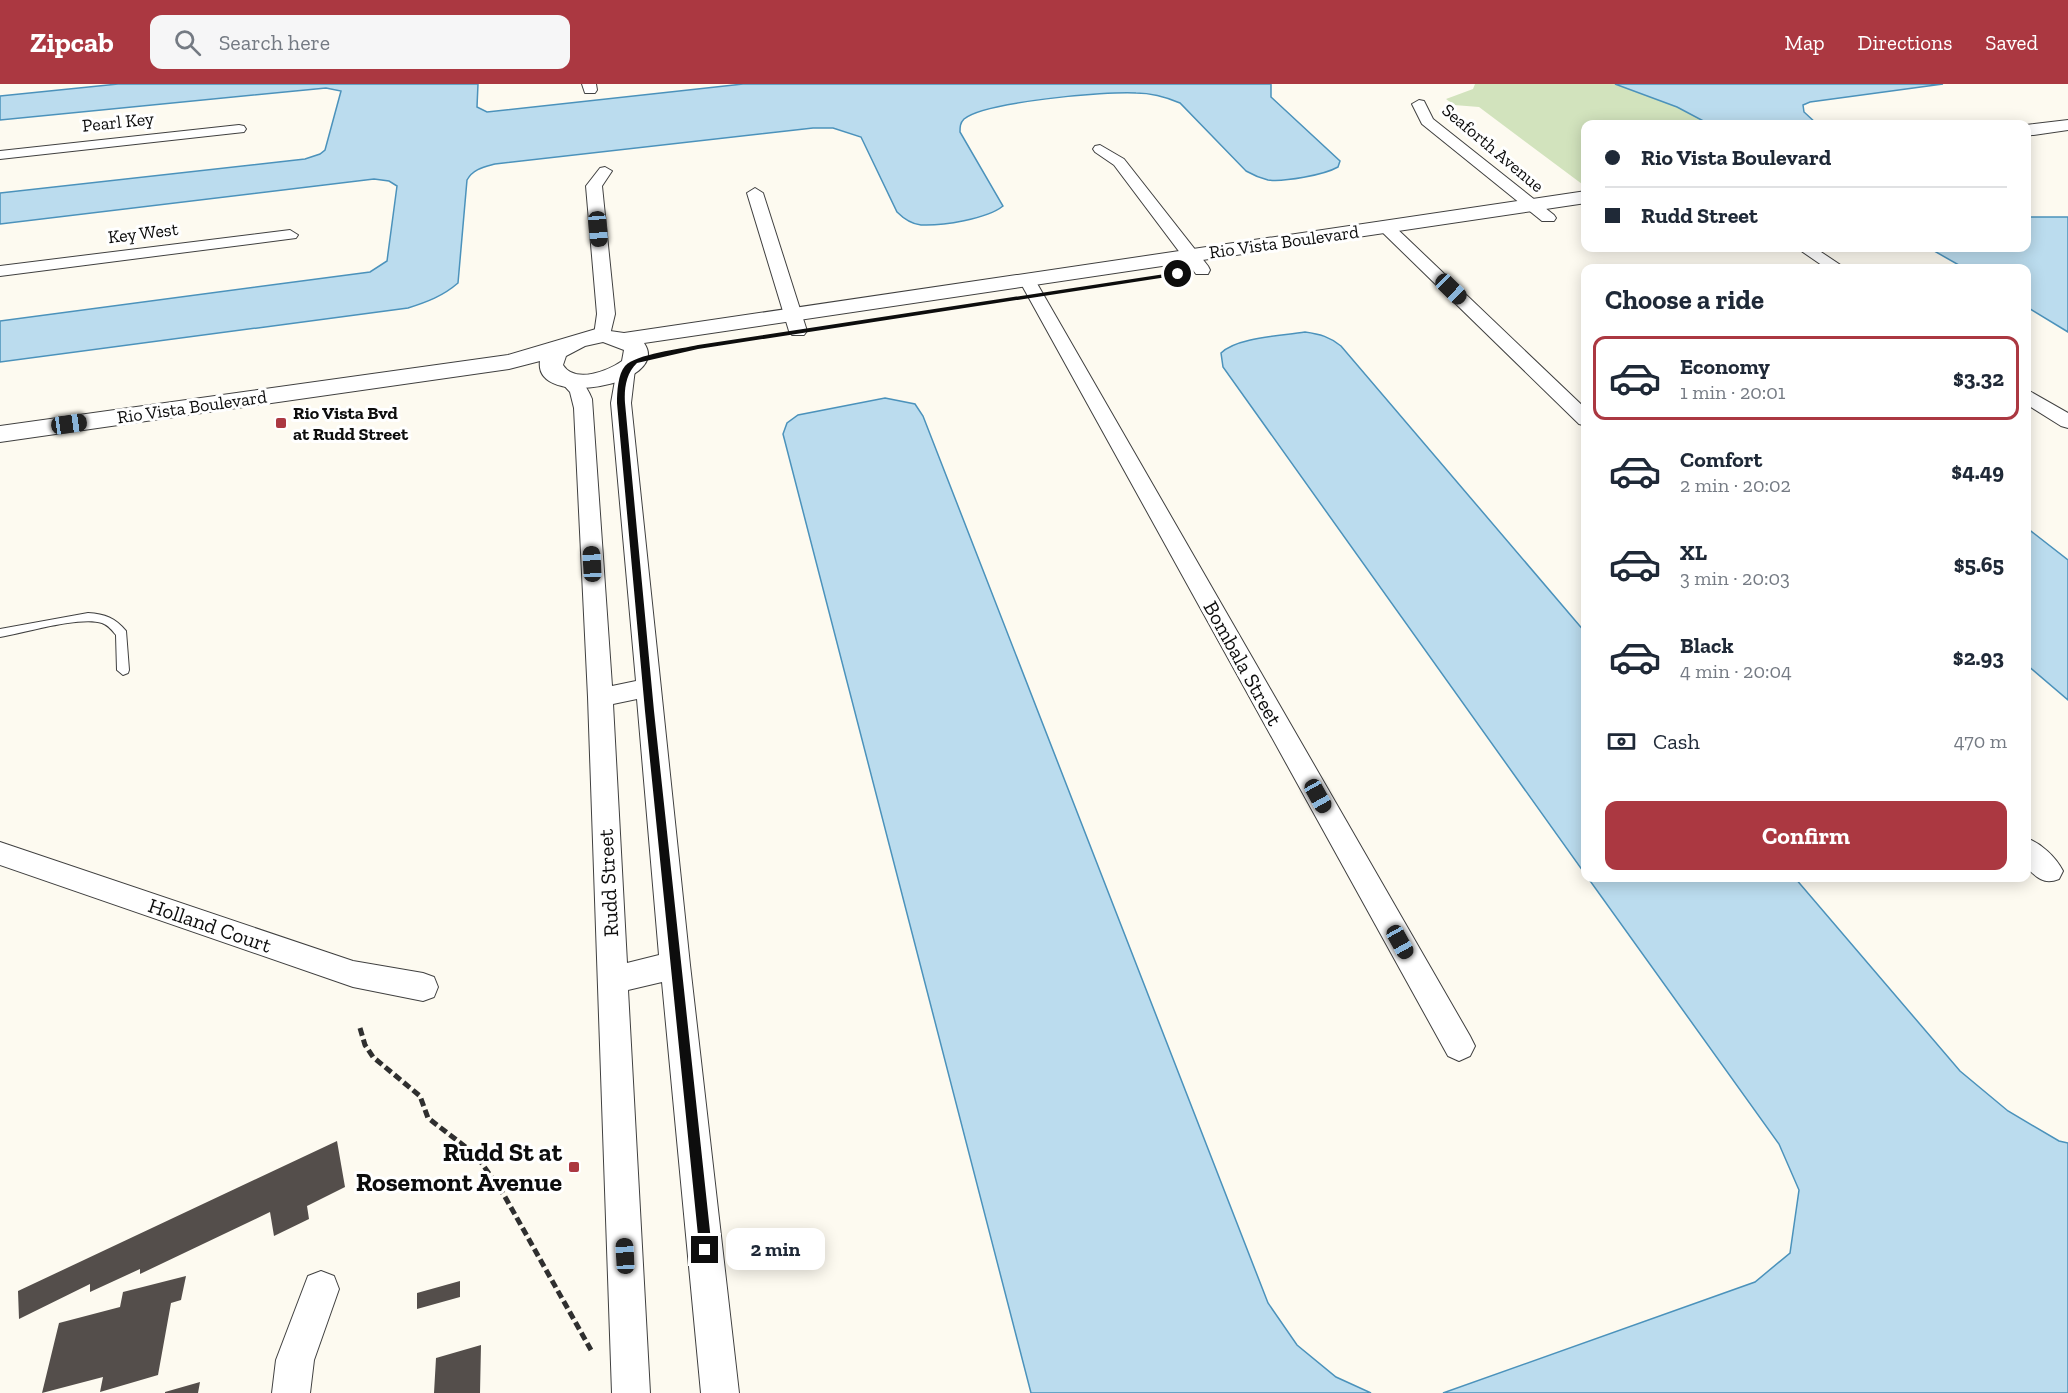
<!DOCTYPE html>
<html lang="en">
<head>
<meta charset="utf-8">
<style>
  body { margin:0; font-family:"Zilla Slab",serif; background:#f6f6f7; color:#1f2937; height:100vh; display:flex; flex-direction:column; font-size:22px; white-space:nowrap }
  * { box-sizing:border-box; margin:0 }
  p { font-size:20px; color:#747a83 }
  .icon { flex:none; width:33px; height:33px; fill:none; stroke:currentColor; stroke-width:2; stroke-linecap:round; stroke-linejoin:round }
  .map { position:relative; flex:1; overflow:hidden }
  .panel { position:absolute; left:1581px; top:180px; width:450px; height:618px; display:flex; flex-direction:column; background:#fff; border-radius:12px; box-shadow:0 3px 15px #0003 }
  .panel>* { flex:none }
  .guide { position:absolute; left:1581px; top:36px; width:450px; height:132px; border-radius:12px; box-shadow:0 3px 15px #0003; display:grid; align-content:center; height:132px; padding:0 24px; background:#fff }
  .end { position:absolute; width:27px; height:27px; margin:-14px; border:8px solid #0d0d0d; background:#fff; box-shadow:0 0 0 3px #fff }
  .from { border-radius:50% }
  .bubble { position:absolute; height:42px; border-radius:12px; background:#fff; box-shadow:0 3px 15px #0003; font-size:20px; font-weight:700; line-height:42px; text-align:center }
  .car { position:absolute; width:18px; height:36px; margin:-18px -9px; border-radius:8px; box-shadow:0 0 4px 2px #0007; background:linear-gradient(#222 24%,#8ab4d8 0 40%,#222 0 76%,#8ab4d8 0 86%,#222 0) }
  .guide b { display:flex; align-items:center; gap:21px; height:57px; font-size:22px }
  .guide b+b { border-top:2px solid #e0e1e3 }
  .guide i { width:15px; height:15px; background:#1f2937 }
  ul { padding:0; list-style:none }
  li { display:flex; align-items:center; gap:18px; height:84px; margin:0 12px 9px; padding:0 12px; border:3px solid transparent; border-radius:12px }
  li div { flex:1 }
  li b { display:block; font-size:22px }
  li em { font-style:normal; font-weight:700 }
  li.on { border-color:#ab3841 }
  li>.icon { width:54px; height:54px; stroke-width:1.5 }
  h2 { padding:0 24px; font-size:27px; line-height:72px }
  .pay { display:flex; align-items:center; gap:15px; height:66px; padding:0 24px; font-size:22px }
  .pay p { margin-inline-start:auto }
  .button { display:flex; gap:12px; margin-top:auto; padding:12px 24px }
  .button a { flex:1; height:69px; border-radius:12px; background:#ab3841; color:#fff; font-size:24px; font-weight:700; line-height:69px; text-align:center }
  header { display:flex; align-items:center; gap:36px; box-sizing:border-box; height:84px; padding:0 30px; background:#ab3841; color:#fff }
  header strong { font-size:28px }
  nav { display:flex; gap:33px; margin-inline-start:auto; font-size:21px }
  .search { width:420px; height:54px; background:#f6f6f7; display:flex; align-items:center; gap:15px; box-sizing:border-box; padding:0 21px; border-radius:12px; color:#747a83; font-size:22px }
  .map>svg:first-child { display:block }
  .green { fill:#d2e3bd }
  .water { fill:#bbdcee; stroke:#4b92bb; stroke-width:1.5 }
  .building { fill:#544e4b }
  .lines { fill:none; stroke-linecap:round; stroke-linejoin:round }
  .service-casing { stroke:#404040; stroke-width:2 }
  .minor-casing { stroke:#404040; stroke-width:2 }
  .tertiary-casing { stroke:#404040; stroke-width:2 }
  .path { stroke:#2f2f2f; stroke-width:5; stroke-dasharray:8 4; stroke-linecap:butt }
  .service { fill:#fff; fill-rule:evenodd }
  .minor { fill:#fff; fill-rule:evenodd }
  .tertiary { fill:#fff; fill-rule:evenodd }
  .route { fill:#0d0d0d }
  .poi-dot { fill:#ab3841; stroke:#fff; stroke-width:2 }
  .labels { text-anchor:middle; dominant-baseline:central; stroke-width:6; stroke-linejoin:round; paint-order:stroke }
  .far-street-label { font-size:18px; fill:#0d0d0d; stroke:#fff }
  .far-poi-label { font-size:18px; font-weight:bold; fill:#0d0d0d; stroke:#fff; text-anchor:start }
  .street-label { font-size:21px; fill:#0d0d0d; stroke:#fff }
  .near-poi-label { font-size:26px; font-weight:bold; fill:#0d0d0d; stroke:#fff; text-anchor:end }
</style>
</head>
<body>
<header>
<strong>Zipcab</strong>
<div class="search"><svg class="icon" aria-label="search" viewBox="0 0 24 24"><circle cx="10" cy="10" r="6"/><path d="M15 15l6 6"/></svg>Search here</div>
<nav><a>Map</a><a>Directions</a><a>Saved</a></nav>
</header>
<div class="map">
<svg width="2068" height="1309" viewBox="0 0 2068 1309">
  <rect width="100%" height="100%" fill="#fdfaf0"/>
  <path class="green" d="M1475,0H1615L1677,23L1709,40H1586L1585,100H1582L1479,23L1454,21L1446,15L1473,5Z"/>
  <path class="water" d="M118,0H478L477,23L487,28L743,0H1271V13L1340,77L1338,83C1324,91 1284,98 1268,96C1260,94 1253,91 1246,87L1180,19C1166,13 1152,9 1136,9C1107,7 983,18 964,35C960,39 960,43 960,48L1003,122C987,135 942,142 921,141C911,140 904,135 897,128L861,53L833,44H813L495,80C484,83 473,85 467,96L458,199C443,212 427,218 408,224L0,278V237L370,188L387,177L397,102L389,97L374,95L0,140V109L305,75L320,70L325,66L341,7L326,4L0,36V12Z
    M1615,0H1943L1810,18L1803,21L1804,28L1817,40H1709L1677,23Z
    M2027,133H2068V248L2027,223L2026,184H1964L1929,164H2026Z
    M1305,248C1320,250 1330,253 1341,262L1585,548V790L1223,283L1221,269C1237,253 1282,252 1305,248Z
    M885,314L915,320L923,332L1268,1219L1297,1261L1336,1293L1371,1309H1031L783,350L787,339L798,331Z
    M2027,444L2068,476V616L2027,581Z
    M1588,794H1795L1960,987L2008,1027L2059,1057L2068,1059V1309H1443L1755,1198L1790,1169L1799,1106L1779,1060Z"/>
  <path class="building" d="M337,1057L345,1103L307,1122L309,1135L274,1152L270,1128L140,1190V1185L90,1208V1200L19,1235L18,1207Z
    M186,1192L181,1216L171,1219L158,1291L100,1308L103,1293L42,1309L59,1239L120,1223L123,1208Z
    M460,1197V1213L417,1225V1209Z
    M481,1261L480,1309H434L436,1274Z
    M200,1298L198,1309H165V1308Z"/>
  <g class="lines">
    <g class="service-casing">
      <path id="service" d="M88,529C105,530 115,534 126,547L129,586L128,589L123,591L117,586L116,551C112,546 108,541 102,539C79,532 25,549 0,553V545Z"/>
    </g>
    <g class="minor-casing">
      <path id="minor" d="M582,0H596L597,6L595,9H585Z
        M1419,16L1424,17L1433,35L1554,131L1556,134L1554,137H1542L1422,40L1412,20Z
        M239,41L244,42L246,45L244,48L0,75V67Z
        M1100,61L1124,75L1208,182L1210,186L1208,190H1196L1114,81L1095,68L1093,65L1095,62Z
        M605,83L612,87L602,102L615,230L609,255H597L594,251L597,230L586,102L600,84Z
        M755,104L763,109L807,247L804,251H792L789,247L747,109Z
        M1386,138L1392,140L1586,325V342L1579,340L1380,146L1378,143Z
        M290,146L298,151L296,154L0,192V182Z
        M1797,164H1815L1845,184H1826Z
        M1027,191L1035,196L1470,952L1475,962L1470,972L1459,977L1448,972L1019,196Z
        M626,279L633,281L635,285L631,319L690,881L739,1309H701L662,898L628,906L650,1309H612L588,613L574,324L570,308L559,296L561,292C577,288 587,302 592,315L612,602L636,597L611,319L617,285L619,281ZM637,615L659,871L627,879L613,620Z
        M2026,305L2068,329V344L2061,342L2026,320Z
        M2026,754C2041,759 2056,773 2063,787L2059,795C2044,801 2037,794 2026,783Z
        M0,758L353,877L423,889L434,893L438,903L434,913L423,917L353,903L0,781Z
        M321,1187L334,1192L339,1205L314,1276L310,1309H272L276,1276L308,1192Z"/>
    </g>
    <g class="tertiary-casing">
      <path id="tertiary" d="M2068,36V46L2026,52V41Z
        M1586,107V119L644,259C673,301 533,326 540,277L509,285L0,358V342L508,271L596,245L624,249ZM603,258L624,266L622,277C608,287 575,300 563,281L566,272L585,262Z"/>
    </g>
    <path class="path" d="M360,944L365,961L373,973L420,1012L428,1034L476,1071L504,1111L591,1266"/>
    <use href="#service" class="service"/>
    <use href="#minor" class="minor"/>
    <use href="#tertiary" class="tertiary"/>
  </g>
  <path class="route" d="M1178,188L1180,191L698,265L637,279C626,289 624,305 625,319L654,627L712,1166L710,1171L705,1173L700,1171L645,627L617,319C617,308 618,290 625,282C636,270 681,265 698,261Z"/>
  <g class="poi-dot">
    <rect x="275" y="333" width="12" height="12" rx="3"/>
    <rect x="568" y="1077" width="12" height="12" rx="3"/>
  </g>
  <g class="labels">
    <g class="far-street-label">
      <text transform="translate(118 38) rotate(-6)">Pearl Key</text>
      <text transform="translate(1493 64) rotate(40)">Seaforth Avenue</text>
      <text transform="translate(143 149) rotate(-7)">Key West</text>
      <text transform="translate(1284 158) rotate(-8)">Rio Vista Boulevard</text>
      <text transform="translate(192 323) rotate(-8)">Rio Vista Boulevard</text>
    </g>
    <g class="far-poi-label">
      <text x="293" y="329">Rio Vista Bvd<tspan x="293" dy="21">at Rudd Street</tspan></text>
    </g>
    <g class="street-label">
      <text transform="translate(1243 579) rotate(61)">Bombala Street</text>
      <text transform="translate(608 799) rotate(-93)">Rudd Street</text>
      <text transform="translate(210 841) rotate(19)">Holland Court</text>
    </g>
    <g class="near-poi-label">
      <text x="562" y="1068">Rudd St at<tspan x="562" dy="30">Rosemont Avenue</tspan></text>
    </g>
  </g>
</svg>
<i class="end from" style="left:1178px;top:190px"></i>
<i class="end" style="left:705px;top:1166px"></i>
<div class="bubble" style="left:726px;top:1144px;width:99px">2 min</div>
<i class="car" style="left:598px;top:145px;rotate:175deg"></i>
<i class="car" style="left:1451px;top:205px;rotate:134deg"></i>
<i class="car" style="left:69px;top:340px;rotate:82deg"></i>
<i class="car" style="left:592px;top:480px;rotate:357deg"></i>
<i class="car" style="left:1318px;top:712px;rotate:151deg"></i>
<i class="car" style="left:1400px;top:858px;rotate:151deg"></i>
<i class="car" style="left:625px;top:1172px;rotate:357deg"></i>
<div class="guide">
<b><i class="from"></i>Rio Vista Boulevard</b>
<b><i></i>Rudd Street</b>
</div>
<section class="panel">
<h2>Choose a ride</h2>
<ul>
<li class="on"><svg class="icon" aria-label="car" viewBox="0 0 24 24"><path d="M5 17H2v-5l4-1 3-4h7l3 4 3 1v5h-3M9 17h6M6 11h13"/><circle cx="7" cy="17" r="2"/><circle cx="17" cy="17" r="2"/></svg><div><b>Economy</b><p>1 min · 20:01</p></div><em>$3.32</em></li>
<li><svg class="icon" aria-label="car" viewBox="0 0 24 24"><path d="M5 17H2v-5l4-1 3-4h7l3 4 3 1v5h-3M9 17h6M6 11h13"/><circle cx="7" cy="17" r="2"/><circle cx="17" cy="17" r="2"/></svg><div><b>Comfort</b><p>2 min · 20:02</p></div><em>$4.49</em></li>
<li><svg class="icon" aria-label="car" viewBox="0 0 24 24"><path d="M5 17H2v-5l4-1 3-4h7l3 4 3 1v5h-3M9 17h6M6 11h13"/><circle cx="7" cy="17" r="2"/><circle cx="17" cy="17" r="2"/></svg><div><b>XL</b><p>3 min · 20:03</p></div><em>$5.65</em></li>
<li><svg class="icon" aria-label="car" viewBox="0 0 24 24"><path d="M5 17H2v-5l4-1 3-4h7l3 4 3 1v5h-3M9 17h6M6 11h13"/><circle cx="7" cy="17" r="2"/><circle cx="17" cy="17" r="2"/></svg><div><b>Black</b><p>4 min · 20:04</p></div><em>$2.93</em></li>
</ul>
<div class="pay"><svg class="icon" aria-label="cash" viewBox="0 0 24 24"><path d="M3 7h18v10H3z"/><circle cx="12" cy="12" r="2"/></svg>Cash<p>470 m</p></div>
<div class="button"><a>Confirm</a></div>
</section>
</div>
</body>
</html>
